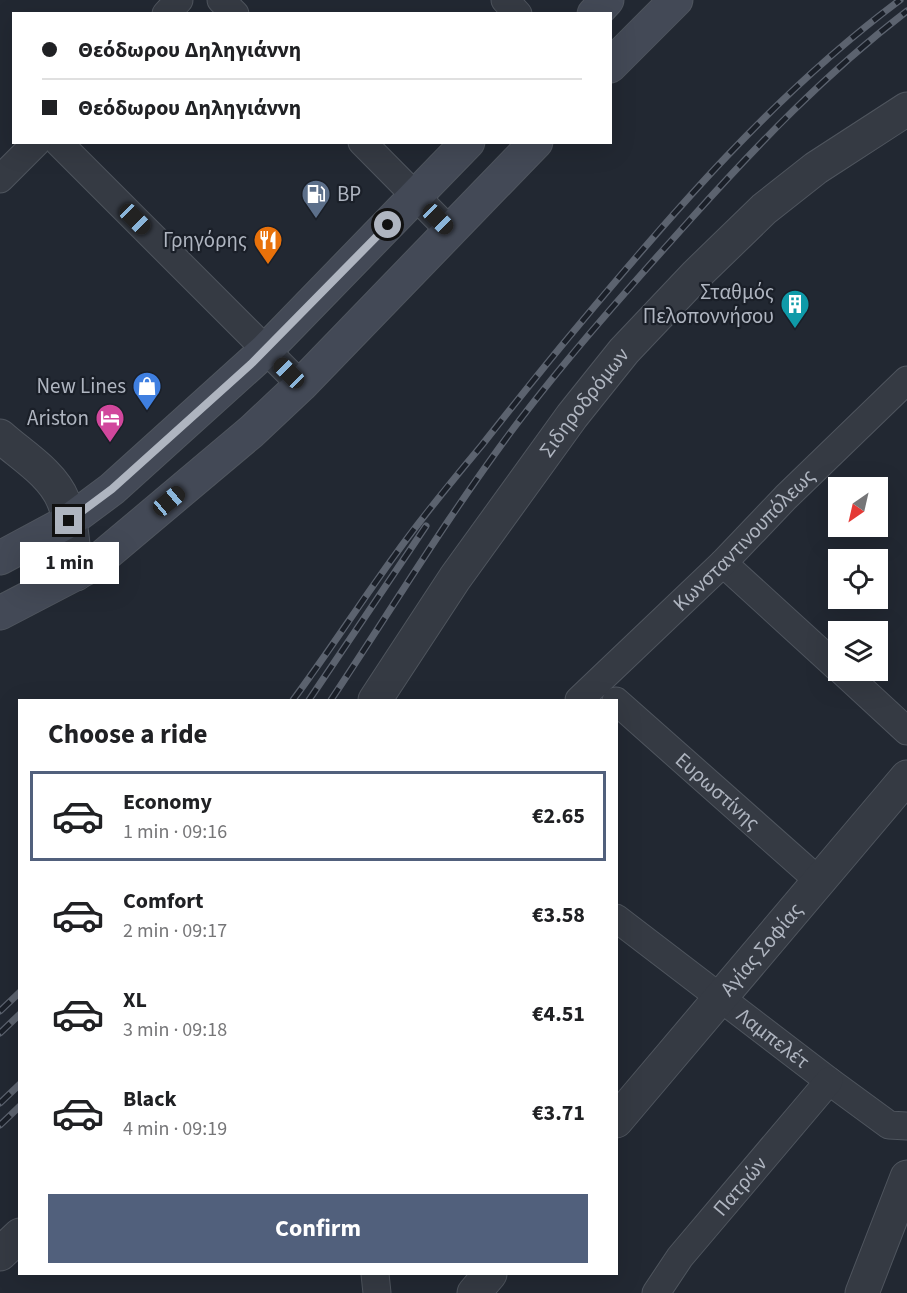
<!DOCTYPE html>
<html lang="en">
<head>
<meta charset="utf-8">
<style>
  body { margin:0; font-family:"Source Sans 3",sans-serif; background:#f2f2f2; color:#202124; height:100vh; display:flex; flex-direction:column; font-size:22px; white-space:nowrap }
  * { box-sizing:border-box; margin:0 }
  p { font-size:20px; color:#757577 }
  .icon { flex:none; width:33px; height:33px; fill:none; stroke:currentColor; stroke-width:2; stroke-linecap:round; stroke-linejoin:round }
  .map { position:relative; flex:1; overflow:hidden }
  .side { position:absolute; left:18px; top:699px; width:600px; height:576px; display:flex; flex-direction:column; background:#fff; border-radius:0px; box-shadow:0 6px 24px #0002 }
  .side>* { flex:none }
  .hud { position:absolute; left:12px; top:12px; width:600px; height:132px; border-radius:0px; box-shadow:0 6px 24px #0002; display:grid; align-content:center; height:132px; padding:0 30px; background:#fff }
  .needle { width:39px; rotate:214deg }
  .fabs { position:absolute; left:828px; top:477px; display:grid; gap:12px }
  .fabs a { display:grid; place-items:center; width:60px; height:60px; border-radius:0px; background:#fff; box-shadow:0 6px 24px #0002; font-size:30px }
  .end { position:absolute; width:27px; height:27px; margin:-14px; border:8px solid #afb5c0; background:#111; box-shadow:0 0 0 3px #111 }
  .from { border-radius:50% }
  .bubble { position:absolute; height:42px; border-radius:0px; background:#fff; box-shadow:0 6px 24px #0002; font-size:20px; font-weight:700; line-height:42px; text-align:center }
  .car { position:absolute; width:18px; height:36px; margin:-18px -9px; border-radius:8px; box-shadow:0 0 4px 2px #0007; background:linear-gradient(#222 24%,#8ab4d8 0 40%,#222 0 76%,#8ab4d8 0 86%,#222 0) }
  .hud b { display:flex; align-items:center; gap:21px; height:57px; font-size:22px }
  .hud b+b { border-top:2px solid #e0e0e0 }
  .hud i { width:15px; height:15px; background:#202124 }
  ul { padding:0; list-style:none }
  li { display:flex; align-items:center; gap:18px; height:90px; margin:0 12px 9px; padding:0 18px; border:3px solid transparent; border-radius:0px }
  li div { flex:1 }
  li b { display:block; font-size:22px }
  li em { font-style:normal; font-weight:700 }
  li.active { border-color:#51607c }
  li>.icon { width:54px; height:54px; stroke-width:1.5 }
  h2 { padding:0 30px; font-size:27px; line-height:72px }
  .button { display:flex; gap:12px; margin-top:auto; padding:12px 30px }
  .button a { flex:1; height:69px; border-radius:0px; background:#51607c; color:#fff; font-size:24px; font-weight:700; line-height:69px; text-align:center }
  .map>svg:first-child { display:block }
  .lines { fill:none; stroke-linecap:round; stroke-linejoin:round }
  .minor-casing { stroke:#4f555e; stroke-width:29 }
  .tertiary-casing { stroke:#4f555e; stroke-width:35 }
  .secondary-casing { stroke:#4f555e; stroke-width:35 }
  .minor { stroke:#353a43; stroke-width:27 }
  .tertiary { stroke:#353a43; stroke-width:33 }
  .secondary { stroke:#434956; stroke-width:33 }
  .rail-casing { stroke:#5c636f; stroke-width:7 }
  .rail { stroke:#1a1f28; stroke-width:4.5; stroke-dasharray:14; stroke-linecap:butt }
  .route { stroke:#afb5c0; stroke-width:8 }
  .labels { text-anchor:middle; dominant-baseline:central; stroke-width:4.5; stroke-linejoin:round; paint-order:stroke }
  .poi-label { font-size:21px; fill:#afb5c0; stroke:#1a1f28; text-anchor:end }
  .street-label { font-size:21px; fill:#afb5c0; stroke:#1a1f28 }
</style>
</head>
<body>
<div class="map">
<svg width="907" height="1293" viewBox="0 0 907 1293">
  <rect width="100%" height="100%" fill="#222832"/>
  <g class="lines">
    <g class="minor-casing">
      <g id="minor">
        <path d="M221,0L235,14"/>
        <path d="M505,0L518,14"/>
        <path d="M166,14L179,0"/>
        <path d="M58,142L301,385"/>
        <path d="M362,142L450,231"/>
        <path d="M0,179L37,142"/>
        <path d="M723,563L838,668"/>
        <path d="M841,670L907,731"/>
        <path id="s1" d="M579,700L723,563L786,497L907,380"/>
        <path id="s2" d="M616,701L819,881"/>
        <path id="s3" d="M616,918L829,1081L889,1125L907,1126"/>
        <path d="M375,1274L377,1293"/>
        <path id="s4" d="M656,1293L680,1257L829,1081"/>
      </g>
    </g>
    <g class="tertiary-casing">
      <g id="tertiary">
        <path d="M0,436C21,455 52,473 63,500C73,523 73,550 76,574"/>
        <path id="s5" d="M375,700L455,578L572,416L624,351L696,275L764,209L816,168L907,109"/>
        <path id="s6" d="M616,1121L907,777"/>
        <path d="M0,1254L20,1235"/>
        <path d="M474,1293L490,1274"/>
        <path d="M862,1293L907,1177"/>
      </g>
    </g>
    <g class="secondary-casing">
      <path id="secondary" d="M594,14L607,0
        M610,66L676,0
        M0,558L69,521L112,489L266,350L468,142
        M0,613L94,564L251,432L301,385L536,142"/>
    </g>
    <use href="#minor" class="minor"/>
    <use href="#tertiary" class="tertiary"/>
    <use href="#secondary" class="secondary"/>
    <g class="rail-casing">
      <path id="rail" d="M293,700C328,653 360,603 395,555C422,517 452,481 482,445C512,407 542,369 573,332C673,212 774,94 900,0
        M309,700L426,526
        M331,700C391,610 448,516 513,429C567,357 628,289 689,221C756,146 826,73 907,11
        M0,1011L20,992
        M0,1033L20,1014
        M0,1103L20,1084
        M0,1125L20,1106"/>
    </g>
    <use href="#rail" class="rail"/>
  </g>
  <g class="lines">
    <path class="route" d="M69,521L112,489L251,364L388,225"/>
  </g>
  <defs>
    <g id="fuel-pin" transform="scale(1.5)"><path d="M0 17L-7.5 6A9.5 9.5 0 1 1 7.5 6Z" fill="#5c6f8a" stroke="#1a1f28"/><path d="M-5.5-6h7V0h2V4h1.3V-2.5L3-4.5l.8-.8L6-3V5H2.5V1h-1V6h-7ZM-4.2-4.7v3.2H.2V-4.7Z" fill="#fff"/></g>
    <g id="restaurant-pin" transform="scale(1.5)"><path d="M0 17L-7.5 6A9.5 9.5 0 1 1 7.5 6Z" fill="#e8710a" stroke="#1a1f28"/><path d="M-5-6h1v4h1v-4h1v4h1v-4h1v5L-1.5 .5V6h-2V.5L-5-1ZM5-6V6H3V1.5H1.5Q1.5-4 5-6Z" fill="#fff"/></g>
    <g id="building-pin" transform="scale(1.5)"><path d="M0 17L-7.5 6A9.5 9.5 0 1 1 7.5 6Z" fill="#0f9aa8" stroke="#1a1f28"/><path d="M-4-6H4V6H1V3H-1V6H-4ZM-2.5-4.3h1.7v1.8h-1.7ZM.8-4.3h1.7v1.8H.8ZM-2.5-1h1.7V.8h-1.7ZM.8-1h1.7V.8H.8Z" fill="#fff"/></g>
    <g id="shop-pin" transform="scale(1.5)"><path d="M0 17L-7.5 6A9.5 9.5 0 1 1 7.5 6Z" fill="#3f7fe0" stroke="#1a1f28"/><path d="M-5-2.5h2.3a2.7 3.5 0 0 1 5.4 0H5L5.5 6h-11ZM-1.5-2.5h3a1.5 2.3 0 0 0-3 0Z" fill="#fff"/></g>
    <g id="hotel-pin" transform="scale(1.5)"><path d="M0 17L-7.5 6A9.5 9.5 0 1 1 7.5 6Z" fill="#d1479c" stroke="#1a1f28"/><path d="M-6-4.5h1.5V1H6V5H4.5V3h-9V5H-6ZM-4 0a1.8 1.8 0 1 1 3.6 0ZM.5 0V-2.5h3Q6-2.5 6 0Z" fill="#fff"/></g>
  </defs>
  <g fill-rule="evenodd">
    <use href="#fuel-pin" x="316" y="194"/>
    <use href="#restaurant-pin" x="268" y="240"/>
    <use href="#building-pin" x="795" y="304"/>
    <use href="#shop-pin" x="147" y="386"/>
    <use href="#hotel-pin" x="110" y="418"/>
  </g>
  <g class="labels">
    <g class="poi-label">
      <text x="337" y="194" text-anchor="start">BP</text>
      <text x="247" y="240">Γρηγόρης</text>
      <text x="774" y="292">Σταθμός<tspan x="774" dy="24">Πελοποννήσου</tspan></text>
      <text x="126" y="386">New Lines</text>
      <text x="89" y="418">Ariston</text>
    </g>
    <g class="street-label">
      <text stroke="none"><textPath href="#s5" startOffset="364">Σιδηροδρόμων</textPath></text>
      <text stroke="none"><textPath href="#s1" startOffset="230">Κωνσταντινουπόλεως</textPath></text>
      <text stroke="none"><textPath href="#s2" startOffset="136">Ευρωστίνης</textPath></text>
      <text stroke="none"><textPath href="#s6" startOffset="225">Αγίας Σοφίας</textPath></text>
      <text stroke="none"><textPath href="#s3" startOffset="198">Λαμπελέτ</textPath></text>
      <text stroke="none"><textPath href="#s4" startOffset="136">Πατρών</textPath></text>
    </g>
  </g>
</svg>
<div class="fabs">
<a><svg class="needle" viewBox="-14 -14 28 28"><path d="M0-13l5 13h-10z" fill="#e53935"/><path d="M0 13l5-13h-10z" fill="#757577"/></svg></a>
<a><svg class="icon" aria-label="locate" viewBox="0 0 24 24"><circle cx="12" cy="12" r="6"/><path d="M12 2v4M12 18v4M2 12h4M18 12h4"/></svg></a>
<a><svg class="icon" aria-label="layers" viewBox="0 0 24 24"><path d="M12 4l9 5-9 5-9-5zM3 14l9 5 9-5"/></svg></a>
</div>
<i class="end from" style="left:388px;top:225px"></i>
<i class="end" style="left:69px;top:521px"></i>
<div class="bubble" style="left:20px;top:542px;width:99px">1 min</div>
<i class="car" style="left:135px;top:219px;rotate:135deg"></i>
<i class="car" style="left:438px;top:219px;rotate:135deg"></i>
<i class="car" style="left:289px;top:373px;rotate:315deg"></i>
<i class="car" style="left:169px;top:501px;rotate:50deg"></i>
<div class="hud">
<b><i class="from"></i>Θεόδωρου Δηληγιάννη</b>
<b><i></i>Θεόδωρου Δηληγιάννη</b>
</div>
<section class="side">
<h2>Choose a ride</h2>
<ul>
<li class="active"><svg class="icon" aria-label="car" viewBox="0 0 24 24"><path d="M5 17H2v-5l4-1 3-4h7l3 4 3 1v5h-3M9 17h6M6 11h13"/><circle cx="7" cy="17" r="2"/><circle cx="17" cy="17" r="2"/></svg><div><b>Economy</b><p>1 min · 09:16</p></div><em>€2.65</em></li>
<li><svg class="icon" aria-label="car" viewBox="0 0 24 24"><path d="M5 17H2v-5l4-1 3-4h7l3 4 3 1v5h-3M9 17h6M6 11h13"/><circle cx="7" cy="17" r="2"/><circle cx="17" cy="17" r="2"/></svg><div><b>Comfort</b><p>2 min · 09:17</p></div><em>€3.58</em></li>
<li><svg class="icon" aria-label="car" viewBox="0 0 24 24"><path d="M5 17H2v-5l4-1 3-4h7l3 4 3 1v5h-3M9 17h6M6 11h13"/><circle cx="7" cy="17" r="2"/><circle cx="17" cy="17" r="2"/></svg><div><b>XL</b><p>3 min · 09:18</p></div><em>€4.51</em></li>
<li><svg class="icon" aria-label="car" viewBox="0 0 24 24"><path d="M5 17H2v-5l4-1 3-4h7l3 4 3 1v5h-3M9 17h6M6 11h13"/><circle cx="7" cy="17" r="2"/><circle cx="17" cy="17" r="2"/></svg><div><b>Black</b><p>4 min · 09:19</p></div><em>€3.71</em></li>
</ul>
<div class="button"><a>Confirm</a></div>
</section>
</div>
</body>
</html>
